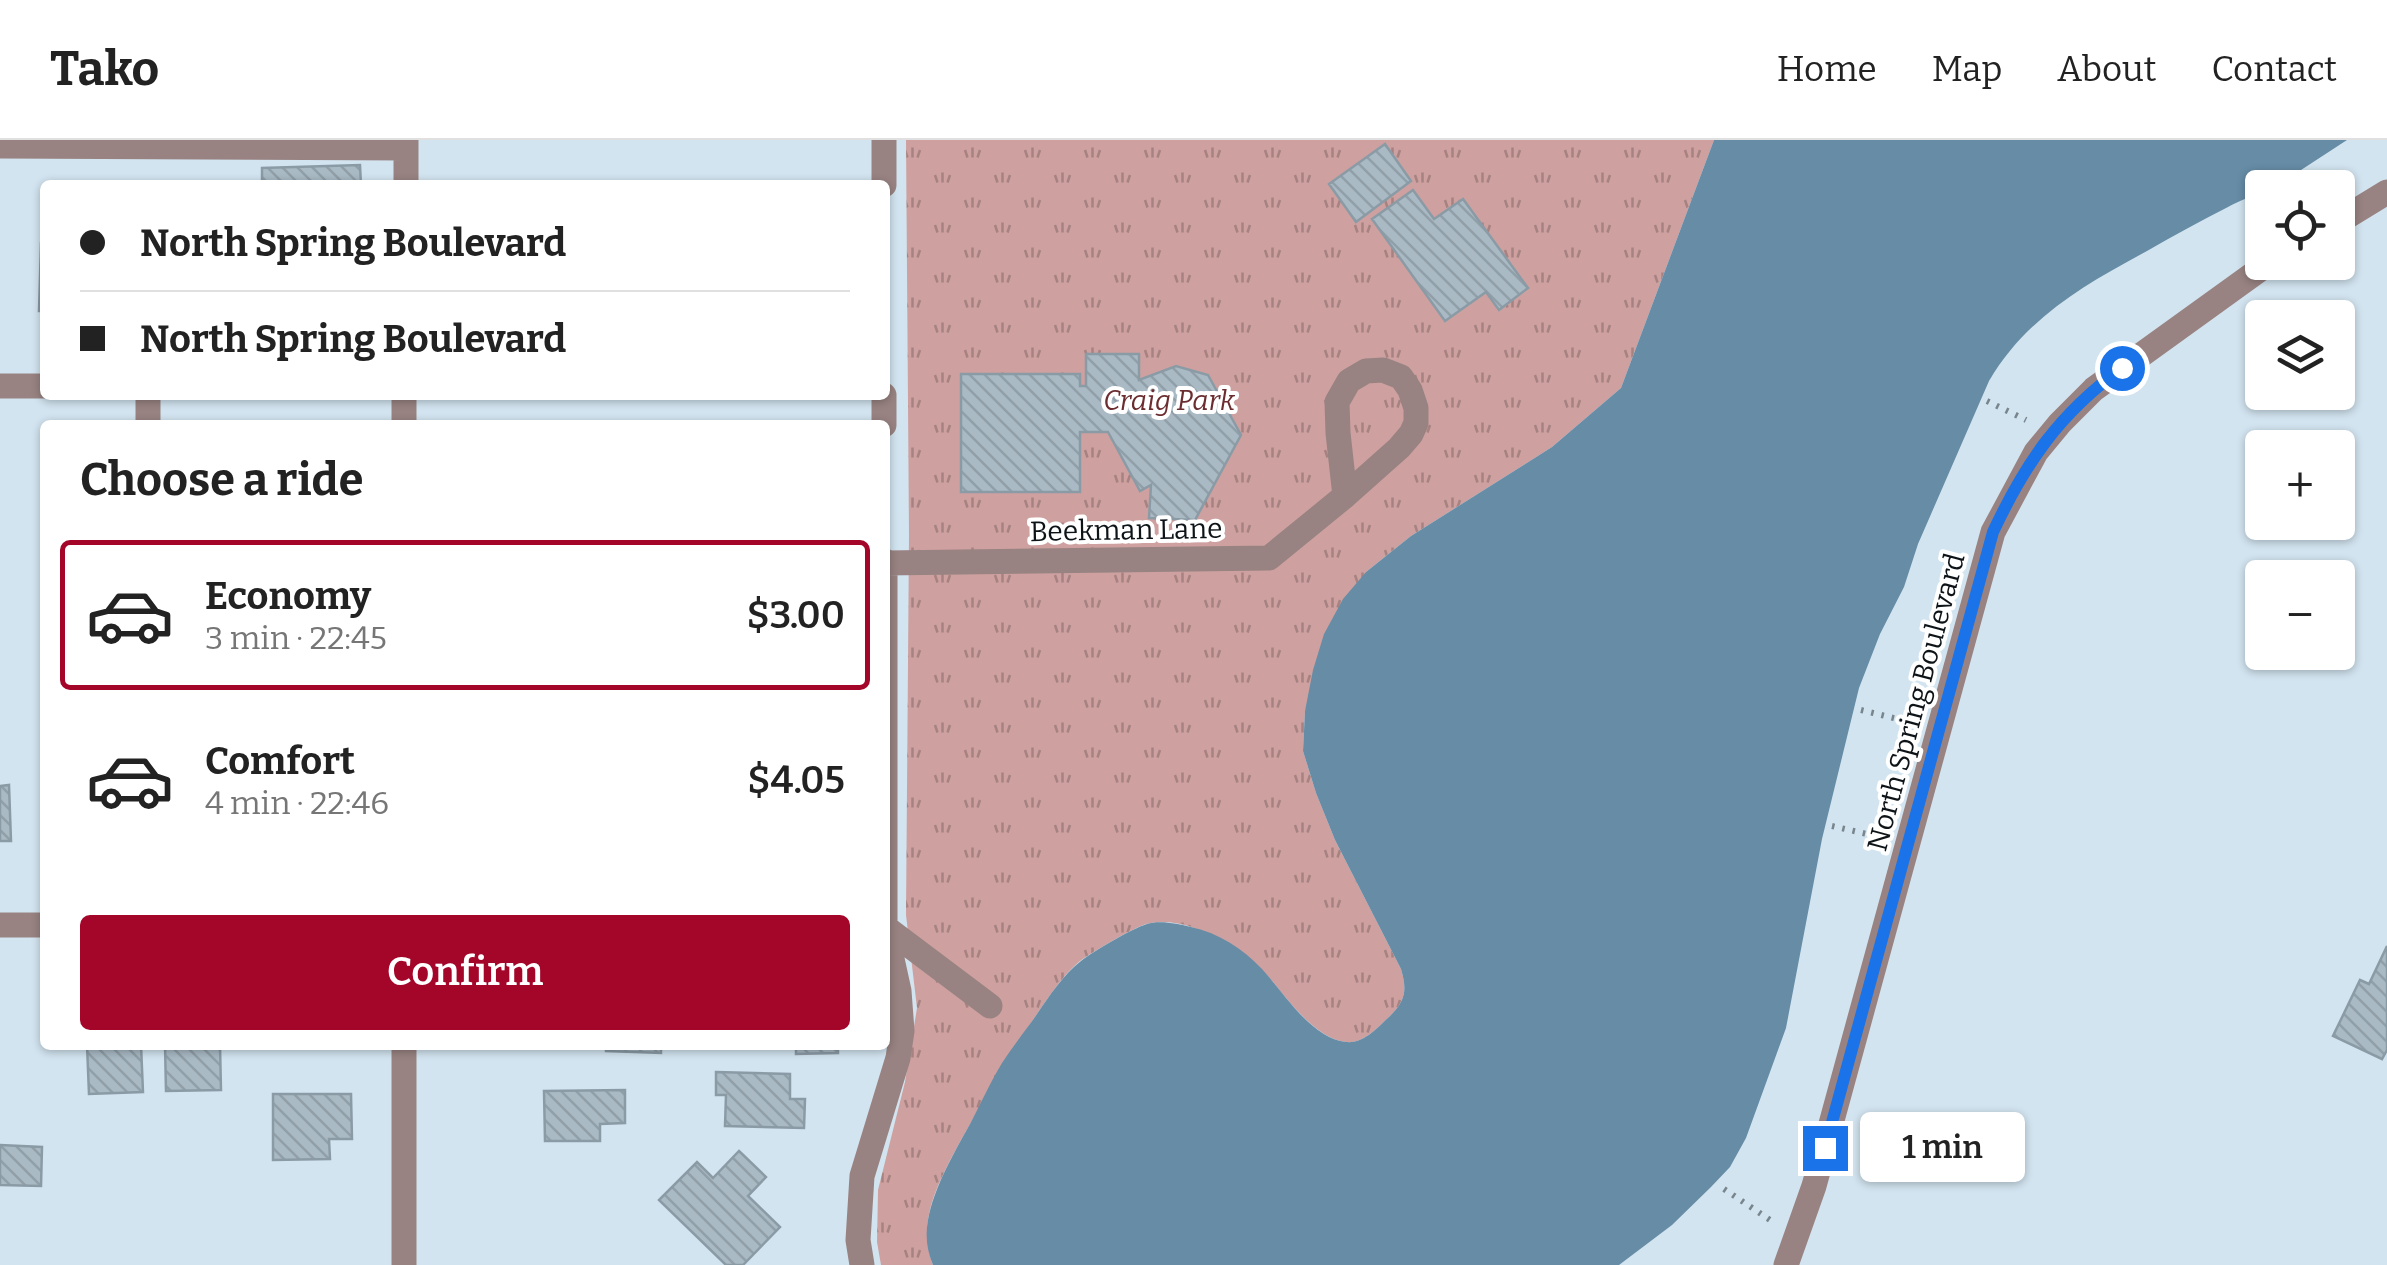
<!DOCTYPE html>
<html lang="en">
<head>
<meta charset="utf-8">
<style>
  body { margin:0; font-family:Bitter,serif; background:#f6f6f6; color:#222; height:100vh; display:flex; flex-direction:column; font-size:38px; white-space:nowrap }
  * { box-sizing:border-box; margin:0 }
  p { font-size:32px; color:#767676 }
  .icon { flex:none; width:55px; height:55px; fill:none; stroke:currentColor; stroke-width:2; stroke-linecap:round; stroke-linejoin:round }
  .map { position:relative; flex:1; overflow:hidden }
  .side { position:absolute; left:40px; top:280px; width:850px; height:630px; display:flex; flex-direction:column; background:#fff; border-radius:10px; box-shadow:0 2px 8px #0004 }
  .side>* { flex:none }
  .guide { position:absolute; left:40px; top:40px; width:850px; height:220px; border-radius:10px; box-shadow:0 2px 8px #0004; display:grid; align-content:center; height:220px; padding:0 40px; background:#fff }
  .tools { position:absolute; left:2245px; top:30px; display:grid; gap:20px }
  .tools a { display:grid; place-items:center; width:110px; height:110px; border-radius:10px; background:#fff; box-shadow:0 2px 8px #0004; font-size:50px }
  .end { position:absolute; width:45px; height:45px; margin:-22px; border:12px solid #1a73e8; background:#fff; box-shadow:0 0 0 5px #fff }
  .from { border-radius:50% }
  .bubble { position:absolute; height:70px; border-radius:10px; background:#fff; box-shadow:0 2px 8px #0004; font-size:32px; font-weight:600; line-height:70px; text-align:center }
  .guide b { display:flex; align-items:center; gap:35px; height:95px; font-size:38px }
  .guide b+b { border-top:2px solid #e0e0e0 }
  .guide i { width:25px; height:25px; background:#222 }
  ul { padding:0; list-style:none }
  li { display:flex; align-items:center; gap:30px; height:150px; margin:0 20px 15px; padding:0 20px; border:5px solid transparent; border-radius:10px }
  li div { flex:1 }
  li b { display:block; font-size:38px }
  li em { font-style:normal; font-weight:600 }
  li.on { border-color:#a4062a }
  li>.icon { width:90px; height:90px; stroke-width:1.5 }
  h2 { padding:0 40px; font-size:45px; line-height:120px }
  .action { display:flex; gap:20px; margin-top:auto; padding:20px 40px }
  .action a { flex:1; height:115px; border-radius:10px; background:#a4062a; color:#fff; font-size:40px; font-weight:600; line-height:115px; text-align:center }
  header { display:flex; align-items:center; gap:60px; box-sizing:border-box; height:140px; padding:0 50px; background:#fff; border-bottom:2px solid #e0e0e0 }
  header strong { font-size:48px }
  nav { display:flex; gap:55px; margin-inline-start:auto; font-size:35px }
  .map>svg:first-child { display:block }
  .park { fill:url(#park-tufts) }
  .water { fill:#668ca6 }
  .building { fill:url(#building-back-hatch); stroke:#8b9ba6; stroke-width:2.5 }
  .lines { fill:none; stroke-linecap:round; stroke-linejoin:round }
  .path { stroke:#78858d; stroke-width:6; stroke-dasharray:2.5 8; stroke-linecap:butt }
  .minor { stroke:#988382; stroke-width:25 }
  .route { stroke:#1a73e8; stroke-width:12 }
  .labels { text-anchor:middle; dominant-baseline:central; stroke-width:8; stroke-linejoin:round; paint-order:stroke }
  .park-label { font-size:28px; font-style:italic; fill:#6b2d30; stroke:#fff }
  .street-label { font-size:28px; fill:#0d1317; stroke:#fff }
</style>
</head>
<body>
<header>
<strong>Tako</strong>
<nav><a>Home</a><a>Map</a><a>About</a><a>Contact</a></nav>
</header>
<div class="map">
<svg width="2387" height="1125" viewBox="0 0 2387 1125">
  <defs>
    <pattern id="park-tufts" width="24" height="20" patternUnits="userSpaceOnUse" patternTransform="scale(2.5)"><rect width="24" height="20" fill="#cea1a0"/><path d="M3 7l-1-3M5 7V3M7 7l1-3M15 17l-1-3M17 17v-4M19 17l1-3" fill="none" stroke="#a68281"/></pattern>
    <pattern id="building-back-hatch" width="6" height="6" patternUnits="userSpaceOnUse" patternTransform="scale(2.5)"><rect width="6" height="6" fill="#a9bac5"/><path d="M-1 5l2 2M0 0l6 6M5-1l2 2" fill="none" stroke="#909fa8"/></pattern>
  </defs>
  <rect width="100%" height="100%" fill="#d2e4f0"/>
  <path class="park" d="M906,0H1714L1621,248L1552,307L1411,396L1366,432L1305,571L1303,611L1316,653L1335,700L1401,829C1407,850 1406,860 1390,876C1378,887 1364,904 1346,902C1315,899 1285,856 1267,835C1242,807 1185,773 1146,784C1131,789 1094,811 1080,821C1063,835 1050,855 1037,874C1013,908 994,940 974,977C958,1006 932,1048 928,1080C926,1095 928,1112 933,1125H881L877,1102L878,1050L905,942L917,868L906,775L909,395Z"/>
  <path class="water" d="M1714,0H2347L2301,30L2268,47L2262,48V50C2251,57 2239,61 2228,67C2200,81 2173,96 2147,111C2084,145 2026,178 1989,241L1918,404L1904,447L1880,494L1859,548L1822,699L1786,888L1746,998L1730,1027L1711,1047L1672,1085L1619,1125H933C927,1111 925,1096 928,1080C934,1047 954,1013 970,984C981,963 990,943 1002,923C1013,906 1026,890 1037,874C1050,855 1063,835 1081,821C1094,811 1131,789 1147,784C1160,780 1178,784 1191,787C1219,793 1243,809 1262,829C1283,852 1312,899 1346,902C1364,904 1378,887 1390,876C1406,860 1407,850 1401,829L1335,700L1316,653L1303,611L1305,571L1313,530L1324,494L1343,459L1366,432L1411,396L1552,307L1621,248Z"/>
  <path class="building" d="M1385,4L1411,41L1356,82L1329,44Z
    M360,25L361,45H262V28Z
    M744,42L820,44V45H744Z
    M1413,50L1434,79L1463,59L1528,148L1499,170L1486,152L1445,181L1372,79Z
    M41,103H45V171H39Z
    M1086,214H1139V240L1176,226L1208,235L1241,295L1195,380L1149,378L1151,345L1140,351L1108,292H1080V352H961V234H1080V246H1086Z
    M9,645L11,701H0V646Z
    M2387,806V910L2382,919L2333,896L2360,840L2369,844Z
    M87,905H141L143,952L89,954Z
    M165,905H220L221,950L166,951Z
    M606,905H661V913L606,911Z
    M796,905H838V913L796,914Z
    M716,932L790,934V959H805L804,988L725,986L726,955H716Z
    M625,950V983L600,984V1001H545L544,951Z
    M273,954H351L352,999H329L330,1019L273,1020Z
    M0,1005L42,1007L41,1046L0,1045Z
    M739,1011L766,1037L748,1056L780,1087L743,1125H726L659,1060L697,1022L713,1038Z"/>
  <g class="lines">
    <path class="path" d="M1987,261L2026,280
      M1861,570L1914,583
      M1832,686L1880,697
      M1724,1049L1773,1082"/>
    <path class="minor" d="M884,0V45
      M0,6L406,8
      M406,45V0
      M2338,82L2387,52
      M0,246H45
      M404,255V285
      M884,255V285
      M148,285V255
      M885,423L1269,418L1345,356L1399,308L1411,294L1416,283V268L1410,250L1401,237L1383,230L1366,231L1349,241L1337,262L1338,293L1345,356
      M0,785H45
      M885,787L990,866
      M404,1125V905
      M862,1125L858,1100L862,1036L898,918L902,891L899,851L885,787V421
      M1786,1125L1814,1046L1993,392L2036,312L2060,283L2094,249L2270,122"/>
  </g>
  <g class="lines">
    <path class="route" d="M1825,1008L1993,392C2026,322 2059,274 2122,228"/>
  </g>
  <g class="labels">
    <g class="park-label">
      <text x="1169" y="260">Craig Park</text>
    </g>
    <g class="street-label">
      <text transform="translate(1126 390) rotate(-1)">Beekman Lane</text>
      <text transform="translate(1916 562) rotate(-75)">North Spring Boulevard</text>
    </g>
  </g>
</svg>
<div class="tools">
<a><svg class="icon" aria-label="locate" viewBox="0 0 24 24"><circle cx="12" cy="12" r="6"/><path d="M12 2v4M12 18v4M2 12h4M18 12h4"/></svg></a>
<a><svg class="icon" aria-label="layers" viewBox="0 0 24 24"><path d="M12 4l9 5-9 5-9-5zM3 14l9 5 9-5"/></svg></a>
<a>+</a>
<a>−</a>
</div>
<i class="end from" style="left:2122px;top:228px"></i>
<i class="end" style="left:1825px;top:1008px"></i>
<div class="bubble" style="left:1860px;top:972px;width:165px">1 min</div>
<div class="guide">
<b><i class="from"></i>North Spring Boulevard</b>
<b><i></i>North Spring Boulevard</b>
</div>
<section class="side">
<h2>Choose a ride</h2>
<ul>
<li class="on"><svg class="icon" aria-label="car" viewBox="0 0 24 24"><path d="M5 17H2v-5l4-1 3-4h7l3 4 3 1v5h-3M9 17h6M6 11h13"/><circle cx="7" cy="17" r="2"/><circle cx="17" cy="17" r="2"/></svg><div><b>Economy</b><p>3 min · 22:45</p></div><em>$3.00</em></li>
<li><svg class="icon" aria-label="car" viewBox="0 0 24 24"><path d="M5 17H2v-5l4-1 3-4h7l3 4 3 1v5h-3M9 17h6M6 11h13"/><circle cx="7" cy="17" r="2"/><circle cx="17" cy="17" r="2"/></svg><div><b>Comfort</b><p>4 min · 22:46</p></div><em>$4.05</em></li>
</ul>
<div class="action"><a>Confirm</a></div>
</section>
</div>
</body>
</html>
